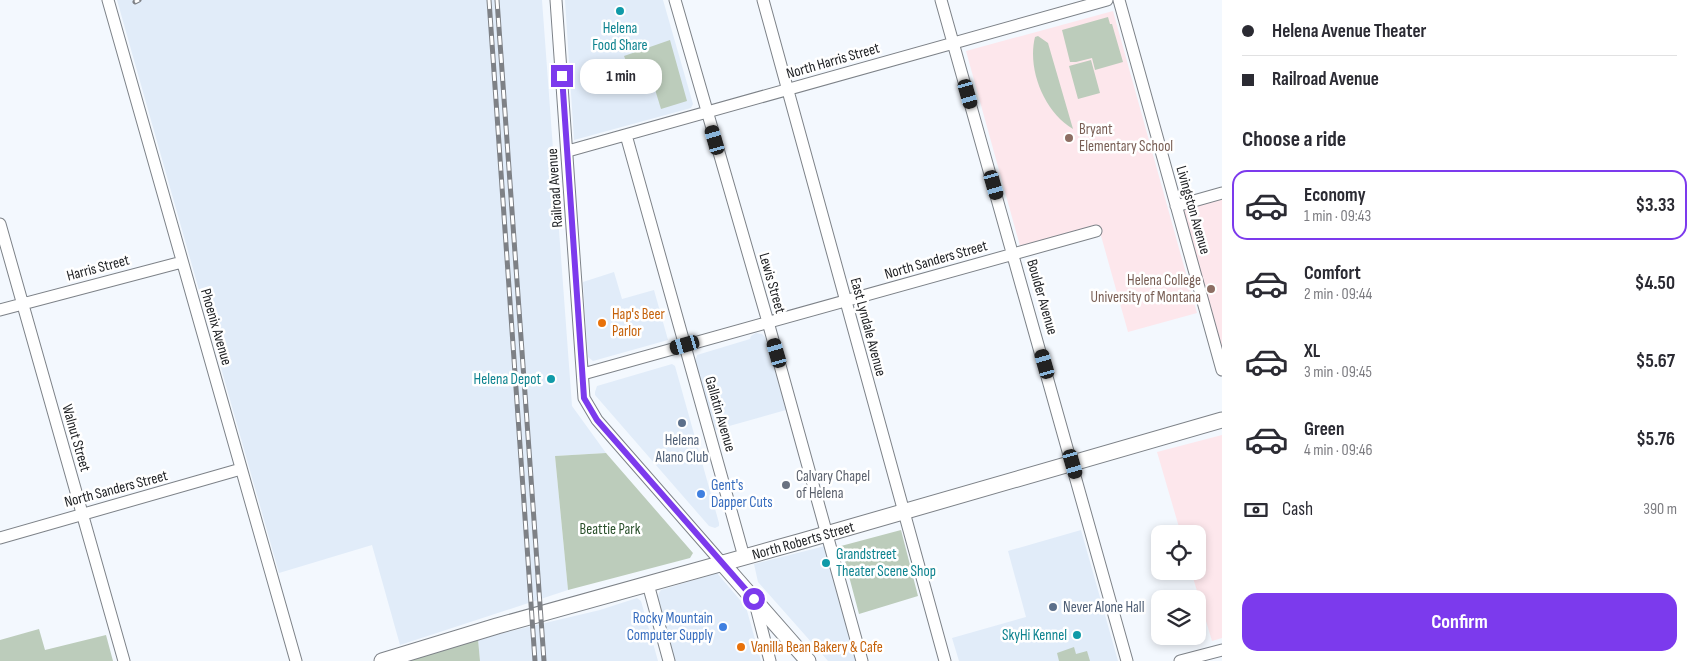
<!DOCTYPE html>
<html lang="en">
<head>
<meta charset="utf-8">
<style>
  body { margin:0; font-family:"Sofia Sans Condensed",sans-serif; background:#f2f2f3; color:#2b2b33; height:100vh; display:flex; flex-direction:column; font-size:19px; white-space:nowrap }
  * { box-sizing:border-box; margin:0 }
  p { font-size:16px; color:#7c7c81 }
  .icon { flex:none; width:28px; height:28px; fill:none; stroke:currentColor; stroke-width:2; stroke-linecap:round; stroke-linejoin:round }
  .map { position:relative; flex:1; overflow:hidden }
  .details { display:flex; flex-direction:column; background:#fff; width:475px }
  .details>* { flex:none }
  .banner { display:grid; align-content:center; height:110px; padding:0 20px; background:#fff }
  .fabs { position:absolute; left:1151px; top:525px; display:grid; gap:10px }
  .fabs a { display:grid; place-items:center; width:55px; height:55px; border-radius:10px; background:#fff; box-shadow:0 2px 8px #0003; font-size:25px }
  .end { position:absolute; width:22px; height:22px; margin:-11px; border:6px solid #7c3aed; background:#fff; box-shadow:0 0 0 2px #fff }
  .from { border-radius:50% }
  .bubble { position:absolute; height:35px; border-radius:15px; background:#fff; box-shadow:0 2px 8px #0003; font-size:16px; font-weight:700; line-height:35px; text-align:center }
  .car { position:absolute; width:15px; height:30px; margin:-15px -8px; border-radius:6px; box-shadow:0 0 4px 1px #0007; background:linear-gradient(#222 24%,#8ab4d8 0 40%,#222 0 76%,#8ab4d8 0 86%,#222 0) }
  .banner b { display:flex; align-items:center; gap:18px; height:48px; font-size:19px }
  .banner b+b { border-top:1px solid #e1e1e2 }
  .banner i { width:12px; height:12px; background:#2b2b33 }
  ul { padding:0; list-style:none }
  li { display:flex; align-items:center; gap:15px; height:70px; margin:0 10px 8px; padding:0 10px; border:2px solid transparent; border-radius:15px }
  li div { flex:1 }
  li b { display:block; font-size:19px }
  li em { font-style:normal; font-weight:700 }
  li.selected { border-color:#7c3aed }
  li>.icon { width:45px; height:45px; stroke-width:1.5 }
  h2 { padding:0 20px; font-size:22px; line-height:60px }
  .pay { display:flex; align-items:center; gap:12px; height:55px; padding:0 20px; font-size:19px }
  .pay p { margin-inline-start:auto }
  .action { display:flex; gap:10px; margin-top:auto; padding:10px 20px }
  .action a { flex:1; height:58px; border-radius:15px; background:#7c3aed; color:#fff; font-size:20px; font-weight:700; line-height:58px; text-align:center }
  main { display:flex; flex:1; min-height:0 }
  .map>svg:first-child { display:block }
  .built { fill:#e1ecf9 }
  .education { fill:#fde7ec }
  .green { fill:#bcccbb }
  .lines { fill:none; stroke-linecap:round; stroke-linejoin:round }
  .minor-casing { stroke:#7d8288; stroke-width:13 }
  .tertiary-casing { stroke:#7d8288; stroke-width:17 }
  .minor { stroke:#fff; stroke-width:11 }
  .tertiary { stroke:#fff; stroke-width:15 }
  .rail-casing { stroke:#7e8186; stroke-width:5 }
  .rail { stroke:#fff; stroke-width:3; stroke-dasharray:9; stroke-linecap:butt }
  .route { stroke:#7c3aed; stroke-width:6 }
  .culture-dot { fill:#0f9aa8; stroke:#fff; stroke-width:2 }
  .education-dot { fill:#8d6e63; stroke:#fff; stroke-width:2 }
  .food-dot { fill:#e8710a; stroke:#fff; stroke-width:2 }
  .service-dot { fill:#5c6f8a; stroke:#fff; stroke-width:2 }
  .worship-dot { fill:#6b7280; stroke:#fff; stroke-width:2 }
  .shop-dot { fill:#3f7fe0; stroke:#fff; stroke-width:2 }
  .labels { text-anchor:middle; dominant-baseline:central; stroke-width:5; stroke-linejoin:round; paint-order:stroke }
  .culture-label { font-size:15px; fill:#0d838f; stroke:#fff; text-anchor:end }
  .street-label { font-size:15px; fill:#212326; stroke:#fff }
  .education-label { font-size:15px; fill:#785e54; stroke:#fff; text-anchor:start }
  .food-label { font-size:15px; fill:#c56008; stroke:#fff; text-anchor:start }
  .service-label { font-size:15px; fill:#4e5e75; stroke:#fff }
  .worship-label { font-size:15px; fill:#5b616d; stroke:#fff; text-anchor:start }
  .shop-label { font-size:15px; fill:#366cbe; stroke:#fff; text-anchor:start }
  .park-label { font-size:15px; fill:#2a502b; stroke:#fff }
</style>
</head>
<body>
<main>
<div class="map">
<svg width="1222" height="661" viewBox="0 0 1222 661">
  <rect width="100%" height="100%" fill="#f3f8fe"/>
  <path class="built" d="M117,0H542L572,406L606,453L555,456L568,590L400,645L372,545L279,573Z
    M565,0H663L693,104L691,108L574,140Z
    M614,272L622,299L654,290L668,340L593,361L588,357L583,282Z
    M756,333L762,334L765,337L786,410L715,430L695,362L697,355L750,339L751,336Z
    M672,364L675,366L719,523V526L715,528L709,526L595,395V392L597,386Z
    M1081,530L1118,661H959L952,638L1026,617L1008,551Z
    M825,546L858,661H828L758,582L754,564Z
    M717,573L746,607L761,661H675L658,597L659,593L661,590Z
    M637,598L641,601L658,661H480L478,639L600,610Z"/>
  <path class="education" d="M1113,11L1197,313L1128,332L1098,225L1020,246L966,51Z
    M1222,193V371L1176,206Z
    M1222,435V638L1212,641L1191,571H1198V534H1181L1157,452Z"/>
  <path class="green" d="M1108,17L1110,24H1112L1123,62L1095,70L1092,58L1076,62H1070L1062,30Z
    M1038,36L1048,43L1073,129C1044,112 1027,69 1035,37Z
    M670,40L687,101L661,109L646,60L628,66L624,56Z
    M1091,60L1100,93L1078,99L1069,66Z
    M606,453L693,553L690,558L568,590L555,456Z
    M901,530L918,596L859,614L841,546Z
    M39,629L45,650L106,635L113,661H0V640Z
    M478,639L480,661H405Z
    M1074,647L1076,654L1087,651L1090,661H1059L1057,653Z"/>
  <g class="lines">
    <g class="minor-casing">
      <path id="minor" d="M108,0L296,661
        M556,0L584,398L597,420L722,563
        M675,0L768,322L862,661
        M763,0L945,661
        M941,0L1127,661
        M1119,0L1222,370
        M626,135L744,557
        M568,151L1107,0
        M1176,206L1222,193
        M0,224L124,661
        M0,310L182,262
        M583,374L1096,231
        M0,538L241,469
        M648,584L669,661
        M755,603L770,661
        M1180,661L1222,650"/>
    </g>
    <g class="tertiary-casing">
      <g id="tertiary">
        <path d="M722,563L808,661"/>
        <path id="s1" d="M382,661L497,626L802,541L1222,420"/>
      </g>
    </g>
    <use href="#minor" class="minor"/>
    <use href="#tertiary" class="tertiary"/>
    <g class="rail-casing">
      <path id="rail" d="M489,0L535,661
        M497,0L544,661
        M135,2L139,0"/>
    </g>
    <use href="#rail" class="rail"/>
  </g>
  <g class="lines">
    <path class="route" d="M562,76L584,398L597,420L754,599"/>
  </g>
  <g class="culture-dot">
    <circle cx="620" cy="11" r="5"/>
    <circle cx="551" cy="379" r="5"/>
    <circle cx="826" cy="563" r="5"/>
    <circle cx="1077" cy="635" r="5"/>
  </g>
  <g class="education-dot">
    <circle cx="1069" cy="138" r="5"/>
    <circle cx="1211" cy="289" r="5"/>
  </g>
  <g class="food-dot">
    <circle cx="602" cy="323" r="5"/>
    <circle cx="741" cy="647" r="5"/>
  </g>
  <g class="service-dot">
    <circle cx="682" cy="423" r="5"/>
    <circle cx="1053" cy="607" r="5"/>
  </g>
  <circle class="worship-dot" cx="786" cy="485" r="5"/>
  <g class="shop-dot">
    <circle cx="701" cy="494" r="5"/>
    <circle cx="723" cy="627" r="5"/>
  </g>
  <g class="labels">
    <g class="culture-label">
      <text x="620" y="28" text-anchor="middle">Helena<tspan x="620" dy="17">Food Share</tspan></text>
      <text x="541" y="379">Helena Depot</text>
      <text x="836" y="554" text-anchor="start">Grandstreet<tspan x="836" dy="17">Theater Scene Shop</tspan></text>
      <text x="1067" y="635">SkyHi Kennel</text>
    </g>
    <g class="street-label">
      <text transform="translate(833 61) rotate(-16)">North Harris Street</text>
      <text transform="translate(555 188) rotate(-94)">Railroad Avenue</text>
      <text transform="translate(1193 210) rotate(74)">Livingston Avenue</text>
      <text transform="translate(936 260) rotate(-16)">North Sanders Street</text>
      <text transform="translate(98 268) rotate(-15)">Harris Street</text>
      <text transform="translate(772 283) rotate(74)">Lewis Street</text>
      <text transform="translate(1042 297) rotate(74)">Boulder Avenue</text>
      <text transform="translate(216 327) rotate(74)">Phoenix Avenue</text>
      <text transform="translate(868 327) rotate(75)">East Lyndale Avenue</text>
      <text transform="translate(720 414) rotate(74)">Gallatin Avenue</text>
      <text transform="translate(76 438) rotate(74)">Walnut Street</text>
      <text transform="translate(116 489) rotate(-15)">North Sanders Street</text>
      <text stroke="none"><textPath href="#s1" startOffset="438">North Roberts Street</textPath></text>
    </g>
    <g class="education-label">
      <text x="1079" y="129">Bryant<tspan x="1079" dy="17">Elementary School</tspan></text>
      <text x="1201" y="280" text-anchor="end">Helena College<tspan x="1201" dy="17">University of Montana</tspan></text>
    </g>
    <g class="food-label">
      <text x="612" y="314">Hap's Beer<tspan x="612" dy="17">Parlor</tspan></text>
      <text x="751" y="647">Vanilla Bean Bakery &amp; Cafe</text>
    </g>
    <g class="service-label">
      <text x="682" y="440">Helena<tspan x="682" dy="17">Alano Club</tspan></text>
      <text x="1063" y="607" text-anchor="start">Never Alone Hall</text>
    </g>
    <g class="worship-label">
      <text x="796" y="476">Calvary Chapel<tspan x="796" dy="17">of Helena</tspan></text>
    </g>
    <g class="shop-label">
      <text x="711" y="485">Gent's<tspan x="711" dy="17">Dapper Cuts</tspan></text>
      <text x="713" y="618" text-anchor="end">Rocky Mountain<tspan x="713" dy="17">Computer Supply</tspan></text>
    </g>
    <g class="park-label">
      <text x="610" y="529">Beattie Park</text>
    </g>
  </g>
</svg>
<div class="fabs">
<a><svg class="icon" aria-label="locate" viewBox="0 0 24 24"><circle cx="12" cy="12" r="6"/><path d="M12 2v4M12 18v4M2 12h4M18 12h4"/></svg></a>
<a><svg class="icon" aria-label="layers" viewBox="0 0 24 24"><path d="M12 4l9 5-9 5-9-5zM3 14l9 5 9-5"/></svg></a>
</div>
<i class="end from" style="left:754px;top:599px"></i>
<i class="end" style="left:562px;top:76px"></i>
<div class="bubble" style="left:580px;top:59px;width:82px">1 min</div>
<i class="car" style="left:968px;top:94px;rotate:164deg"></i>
<i class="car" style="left:715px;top:140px;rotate:344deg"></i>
<i class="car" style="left:994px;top:185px;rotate:164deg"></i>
<i class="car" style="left:685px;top:345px;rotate:254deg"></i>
<i class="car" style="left:777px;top:353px;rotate:344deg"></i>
<i class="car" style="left:1045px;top:364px;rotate:344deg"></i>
<i class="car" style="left:1073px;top:464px;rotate:164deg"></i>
</div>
<section class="details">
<div class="banner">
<b><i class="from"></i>Helena Avenue Theater</b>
<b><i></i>Railroad Avenue</b>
</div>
<h2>Choose a ride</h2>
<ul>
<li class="selected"><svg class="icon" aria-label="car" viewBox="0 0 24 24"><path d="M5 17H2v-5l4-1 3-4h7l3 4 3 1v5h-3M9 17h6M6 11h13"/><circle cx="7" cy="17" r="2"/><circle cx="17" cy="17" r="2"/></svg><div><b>Economy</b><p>1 min · 09:43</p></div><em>$3.33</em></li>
<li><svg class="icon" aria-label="car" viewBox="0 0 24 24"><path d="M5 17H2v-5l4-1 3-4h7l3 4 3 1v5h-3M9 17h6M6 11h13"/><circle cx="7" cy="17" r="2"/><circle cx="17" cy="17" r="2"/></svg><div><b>Comfort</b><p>2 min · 09:44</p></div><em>$4.50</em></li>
<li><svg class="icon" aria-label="car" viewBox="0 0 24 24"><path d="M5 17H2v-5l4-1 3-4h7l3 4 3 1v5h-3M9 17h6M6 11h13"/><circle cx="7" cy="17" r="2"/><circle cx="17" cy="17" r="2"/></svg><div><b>XL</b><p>3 min · 09:45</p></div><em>$5.67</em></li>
<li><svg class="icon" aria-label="car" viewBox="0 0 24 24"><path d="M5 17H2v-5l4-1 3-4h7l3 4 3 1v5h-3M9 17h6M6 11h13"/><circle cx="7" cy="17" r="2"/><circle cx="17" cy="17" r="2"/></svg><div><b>Green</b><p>4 min · 09:46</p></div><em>$5.76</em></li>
</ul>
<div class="pay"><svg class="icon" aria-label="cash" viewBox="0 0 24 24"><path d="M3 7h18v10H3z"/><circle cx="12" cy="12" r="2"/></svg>Cash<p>390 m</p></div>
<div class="action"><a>Confirm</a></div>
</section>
</main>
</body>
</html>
